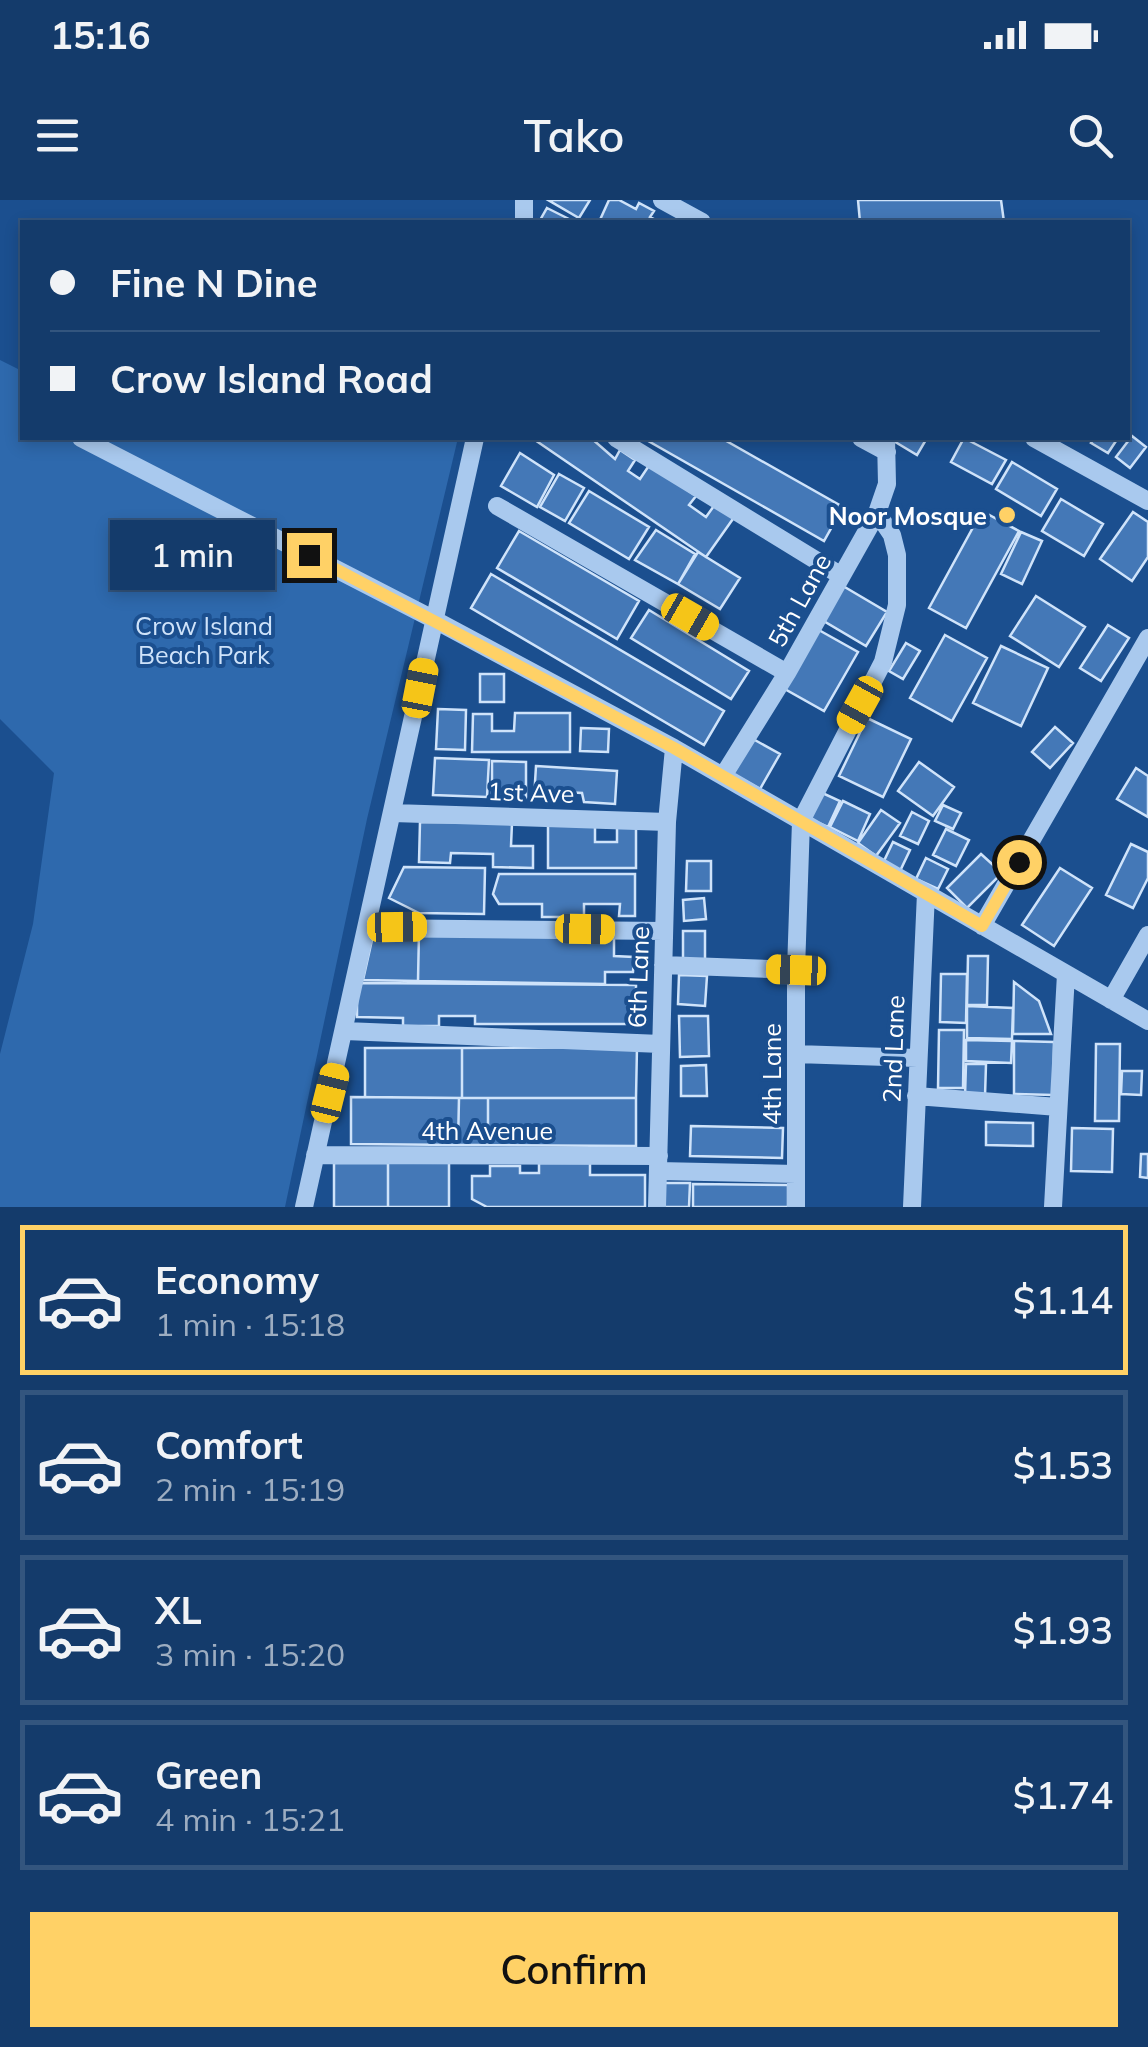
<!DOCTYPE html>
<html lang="en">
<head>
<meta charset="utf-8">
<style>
  body { margin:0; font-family:Mulish,sans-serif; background:#214673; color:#f1f3f6; height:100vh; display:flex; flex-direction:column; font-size:38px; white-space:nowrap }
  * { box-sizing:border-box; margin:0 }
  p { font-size:32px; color:#9dadc1 }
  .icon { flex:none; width:55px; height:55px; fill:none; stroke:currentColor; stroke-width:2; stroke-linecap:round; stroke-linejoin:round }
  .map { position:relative; height:1007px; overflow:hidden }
  .side { display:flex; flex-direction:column; background:#143b6b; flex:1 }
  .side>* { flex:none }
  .hud { position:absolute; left:20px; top:20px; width:1110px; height:220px; border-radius:0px; box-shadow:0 5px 15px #0003,0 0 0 2px #33557e; display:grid; align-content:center; height:220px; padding:0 30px; background:#143b6b }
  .end { position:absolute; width:45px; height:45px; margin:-22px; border:12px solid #ffd166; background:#111; box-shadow:0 0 0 5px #111 }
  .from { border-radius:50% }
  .bubble { position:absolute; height:70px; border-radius:0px; background:#143b6b; box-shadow:0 5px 15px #0003,0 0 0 2px #33557e; font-size:32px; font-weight:600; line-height:70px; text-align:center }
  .car { position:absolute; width:30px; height:60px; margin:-30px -15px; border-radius:12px; box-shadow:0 0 8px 2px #0007; background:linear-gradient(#f5c518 24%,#345 0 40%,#f5c518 0 76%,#345 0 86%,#f5c518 0) }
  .hud b { display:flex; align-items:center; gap:35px; height:95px; font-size:38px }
  .hud b+b { border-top:2px solid #33557e }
  .hud i { width:25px; height:25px; background:#f1f3f6 }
  ul { padding:18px 0 0; list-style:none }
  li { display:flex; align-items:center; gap:30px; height:150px; margin:0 20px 15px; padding:0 10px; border:5px solid #33557e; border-radius:0px }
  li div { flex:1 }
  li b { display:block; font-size:38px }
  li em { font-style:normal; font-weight:600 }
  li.selected { border-color:#ffd166 }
  li>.icon { width:90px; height:90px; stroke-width:1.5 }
  .primary-button { display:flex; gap:20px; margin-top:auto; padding:20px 30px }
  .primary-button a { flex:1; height:115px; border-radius:0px; background:#ffd166; color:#111; font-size:40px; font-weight:600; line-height:115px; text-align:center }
  .status { display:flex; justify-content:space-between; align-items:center; height:70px; padding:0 50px; background:#143b6b; direction:ltr }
  .status svg { height:28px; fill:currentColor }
  header { display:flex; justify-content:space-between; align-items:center; height:130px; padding:0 30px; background:#143b6b; font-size:45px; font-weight:600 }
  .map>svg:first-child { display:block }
  .green { fill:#2e69ad }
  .building { fill:#4478b7; stroke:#cfe3fa; stroke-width:2.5 }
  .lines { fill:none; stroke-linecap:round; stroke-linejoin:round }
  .minor { stroke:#a9c9ee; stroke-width:18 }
  .route { stroke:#ffd166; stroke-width:12 }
  .poi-dot { fill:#ffd166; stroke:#1b4f8f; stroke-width:4 }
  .labels { text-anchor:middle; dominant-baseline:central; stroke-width:8; stroke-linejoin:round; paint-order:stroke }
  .poi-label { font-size:25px; font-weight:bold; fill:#fff; stroke:#1b4f8f; text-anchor:end }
  .street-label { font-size:25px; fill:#fff; stroke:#1b4f8f }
  .park-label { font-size:25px; fill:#cfe3fa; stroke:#1b4f8f }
</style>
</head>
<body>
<div class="status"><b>15:16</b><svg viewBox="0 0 49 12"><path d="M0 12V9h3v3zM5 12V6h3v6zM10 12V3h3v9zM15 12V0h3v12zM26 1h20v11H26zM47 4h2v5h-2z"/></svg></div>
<header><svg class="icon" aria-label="menu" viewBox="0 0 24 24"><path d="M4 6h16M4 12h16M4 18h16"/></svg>Tako<svg class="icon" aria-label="search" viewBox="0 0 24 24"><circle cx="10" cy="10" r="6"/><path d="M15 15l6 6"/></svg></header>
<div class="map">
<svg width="1148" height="1007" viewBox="0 0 1148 1007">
  <rect width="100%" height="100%" fill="#1b4f8f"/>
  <path class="green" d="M0,160L22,171V238H458L367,619L285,1007H0V854L33,724L54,573L0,519Z"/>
  <path class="building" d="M548,0H590L579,18Z
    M609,0H619L636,9L639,3L654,11L650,17L660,22H599Z
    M858,0H1001L1004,22H860Z
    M547,8L575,22H539Z
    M1132,236L1146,247L1130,268L1116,257Z
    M532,238H591L615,259L620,250L635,260L628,271L640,279L650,264L696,296L689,305L706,317L716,303L735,316L706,357Z
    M643,238H721L843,307L824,341Z
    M894,238H927L917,255L892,240Z
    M964,238L1006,260L992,284L951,262Z
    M1095,238H1118L1108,253L1091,243Z
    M520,253L554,275L537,307L501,286Z
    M1012,262L1057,289L1041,316L996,289Z
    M559,274L584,288L565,321L540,307Z
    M589,291L649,327L629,359L569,323Z
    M1061,299L1103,324L1084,356L1042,331Z
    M982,311L1019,331L966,428L929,408Z
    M1133,312L1148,322V357L1132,381L1100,359Z
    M656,330L695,354L678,384L635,360Z
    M519,331L639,401L617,439L497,368Z
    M1021,332L1042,341L1022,384L1001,374Z
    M698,352L740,378L720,409L678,384Z
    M491,374L724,511L704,545L471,408Z
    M843,386L887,412L866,446L822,420Z
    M1036,396L1085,427L1059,467L1010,436Z
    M649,410L749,471L731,499L631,438Z
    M1108,425L1129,438L1101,481L1080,468Z
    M817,429L858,452L824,511L783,488Z
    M945,435L987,458L952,521L910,498Z
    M906,443L920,451L903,479L889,471Z
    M1001,446L1048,468L1021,526L973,503Z
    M480,474H504V502H480Z
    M438,509L466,510L465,550L436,549Z
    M515,513H570V552H472L473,514H492V531H514Z
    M867,518L911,539L883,597L839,576Z
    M1055,527L1073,543L1050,568L1032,552Z
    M581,528L609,529L608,552L580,551Z
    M753,539L780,554L760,589L733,574Z
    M435,558L489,560L487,597L433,595Z
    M492,561L526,562V598H492Z
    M919,562L954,587L933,616L898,591Z
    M536,566L617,571L615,604L584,602L582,593L547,591L546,600L534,599Z
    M1136,568L1148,576V617L1117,599Z
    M818,591L840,601L828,627L805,617Z
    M843,601L870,614L858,641L830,627Z
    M943,605L961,613L953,629L935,621Z
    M881,610L900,623L876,656L858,643Z
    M912,612L929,621L918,644L900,636Z
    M420,622L512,623L511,646H533V668L493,667V654L451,653L450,663L419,662Z
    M548,624H595V642H617V625L636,626V668H548Z
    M946,629L969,640L956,666L933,655Z
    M893,642L910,650L900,671L883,663Z
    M1131,644L1148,652V678L1133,708L1106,695Z
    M981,654L1002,673L967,708L947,688Z
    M926,658L948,669L938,689L916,679Z
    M687,661H711V691H686Z
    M404,667L485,668L484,714L419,713L389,698Z
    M1060,668L1092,688L1054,746L1022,725Z
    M499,674H635V716H619L620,704H584V717H542V704H499L493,694Z
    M704,698L706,719L684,721L683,700Z
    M374,731L419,732L418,781L363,780Z
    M683,731H705V762H683Z
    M419,732L614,735V756L634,757L633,772H605V784L418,781Z
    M968,756H988L987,805H967Z
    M941,774H967L966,823L940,822Z
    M679,775L707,776L705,806L678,804Z
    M1014,782L1039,801L1051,834H1013Z
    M357,783L636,785V824H475V816H439V826H403V818L357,817Z
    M967,806L1013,808L1012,839L967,838Z
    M679,816H708L709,856L680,857Z
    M939,830H964L963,888H938Z
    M966,840L1012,841L1011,863L966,861Z
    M1014,841L1054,842L1053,895L1014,894Z
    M1096,844H1120L1119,921H1095Z
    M637,847L636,898H462V848Z
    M365,848H462V898L365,897Z
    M966,864H986L985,896H965Z
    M706,865L707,896H681V866Z
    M1122,871H1142L1141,895L1121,894Z
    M351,897L459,898L458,945L351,944Z
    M459,898H488V945H458Z
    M488,898H636V946L488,945Z
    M986,922L1033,923V946L986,945Z
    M691,926L783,928L782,958L690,956Z
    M1072,928L1113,929L1112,972L1071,971Z
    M1141,954H1148V978L1140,977Z
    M388,960H449V1007H388Z
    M334,963H388V1007H334Z
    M539,963H590V975H645V1007H487L472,999V976H490V966H520V973H539Z
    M660,983H690L689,1007H660Z
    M693,984L788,985V1007H693Z"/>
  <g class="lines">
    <path class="minor" d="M662,0L702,22
      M524,22V0
      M81,238L433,419L674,548L1148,821
      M616,238L840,375
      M861,238L887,252
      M1034,238L1148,301
      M497,306L787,473
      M723,576L787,473L877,313L887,284L886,238
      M393,613L667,622
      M982,726L1148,438
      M367,728L664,731
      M663,765L796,770
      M1111,800L1148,735
      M345,831L661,844
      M796,854L917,858
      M916,896L1058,907
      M315,955L659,956
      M658,971L796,974
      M304,1007L475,238
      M657,1007L667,622L674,548
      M796,1007V770L801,621L883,462L897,405V355L892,335L877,313
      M912,1007L926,693
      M1053,1007L1066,774"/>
  </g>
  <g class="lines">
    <path class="route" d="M309,355L674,548L982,726L1019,662"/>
  </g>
  <circle class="poi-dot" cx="1007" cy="315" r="10"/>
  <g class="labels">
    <g class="poi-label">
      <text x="987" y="315">Noor Mosque</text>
    </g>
    <g class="street-label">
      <text transform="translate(799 400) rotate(-61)">5th Lane</text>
      <text transform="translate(531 592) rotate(2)">1st Ave</text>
      <text transform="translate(638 777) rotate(-88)">6th Lane</text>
      <text transform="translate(893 849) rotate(-88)">2nd Lane</text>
      <text transform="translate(771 874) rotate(-90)">4th Lane</text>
      <text x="487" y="930">4th Avenue</text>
    </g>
    <g class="park-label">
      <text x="204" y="425">Crow Island<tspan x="204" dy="29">Beach Park</tspan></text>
    </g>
  </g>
</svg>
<i class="end from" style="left:1019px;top:662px"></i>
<i class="end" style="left:309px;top:355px"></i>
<div class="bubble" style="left:110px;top:320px;width:165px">1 min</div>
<i class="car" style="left:690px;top:417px;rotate:120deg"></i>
<i class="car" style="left:420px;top:488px;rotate:11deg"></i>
<i class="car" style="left:860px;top:505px;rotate:209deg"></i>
<i class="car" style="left:397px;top:727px;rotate:89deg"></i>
<i class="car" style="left:585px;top:729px;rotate:91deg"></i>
<i class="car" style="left:796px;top:770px;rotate:272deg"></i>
<i class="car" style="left:330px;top:893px;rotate:14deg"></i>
<div class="hud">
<b><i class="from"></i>Fine N Dine</b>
<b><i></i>Crow Island Road</b>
</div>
</div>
<section class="side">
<ul>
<li class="selected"><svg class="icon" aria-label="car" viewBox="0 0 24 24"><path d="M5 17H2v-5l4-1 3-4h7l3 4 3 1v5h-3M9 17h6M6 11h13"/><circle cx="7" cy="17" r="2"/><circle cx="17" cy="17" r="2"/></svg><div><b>Economy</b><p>1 min · 15:18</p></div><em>$1.14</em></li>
<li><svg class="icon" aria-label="car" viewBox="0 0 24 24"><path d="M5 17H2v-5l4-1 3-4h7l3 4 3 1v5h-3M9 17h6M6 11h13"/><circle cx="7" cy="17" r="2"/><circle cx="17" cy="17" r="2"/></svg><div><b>Comfort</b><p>2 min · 15:19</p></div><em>$1.53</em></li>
<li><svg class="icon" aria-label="car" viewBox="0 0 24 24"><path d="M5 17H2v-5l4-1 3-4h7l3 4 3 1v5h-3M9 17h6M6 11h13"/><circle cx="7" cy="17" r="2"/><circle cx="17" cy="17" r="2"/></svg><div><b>XL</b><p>3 min · 15:20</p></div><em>$1.93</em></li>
<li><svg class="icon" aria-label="car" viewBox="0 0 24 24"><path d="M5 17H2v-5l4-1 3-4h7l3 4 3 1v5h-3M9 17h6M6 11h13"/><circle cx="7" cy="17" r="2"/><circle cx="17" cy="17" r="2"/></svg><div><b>Green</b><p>4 min · 15:21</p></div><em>$1.74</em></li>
</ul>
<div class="primary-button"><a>Confirm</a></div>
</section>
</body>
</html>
